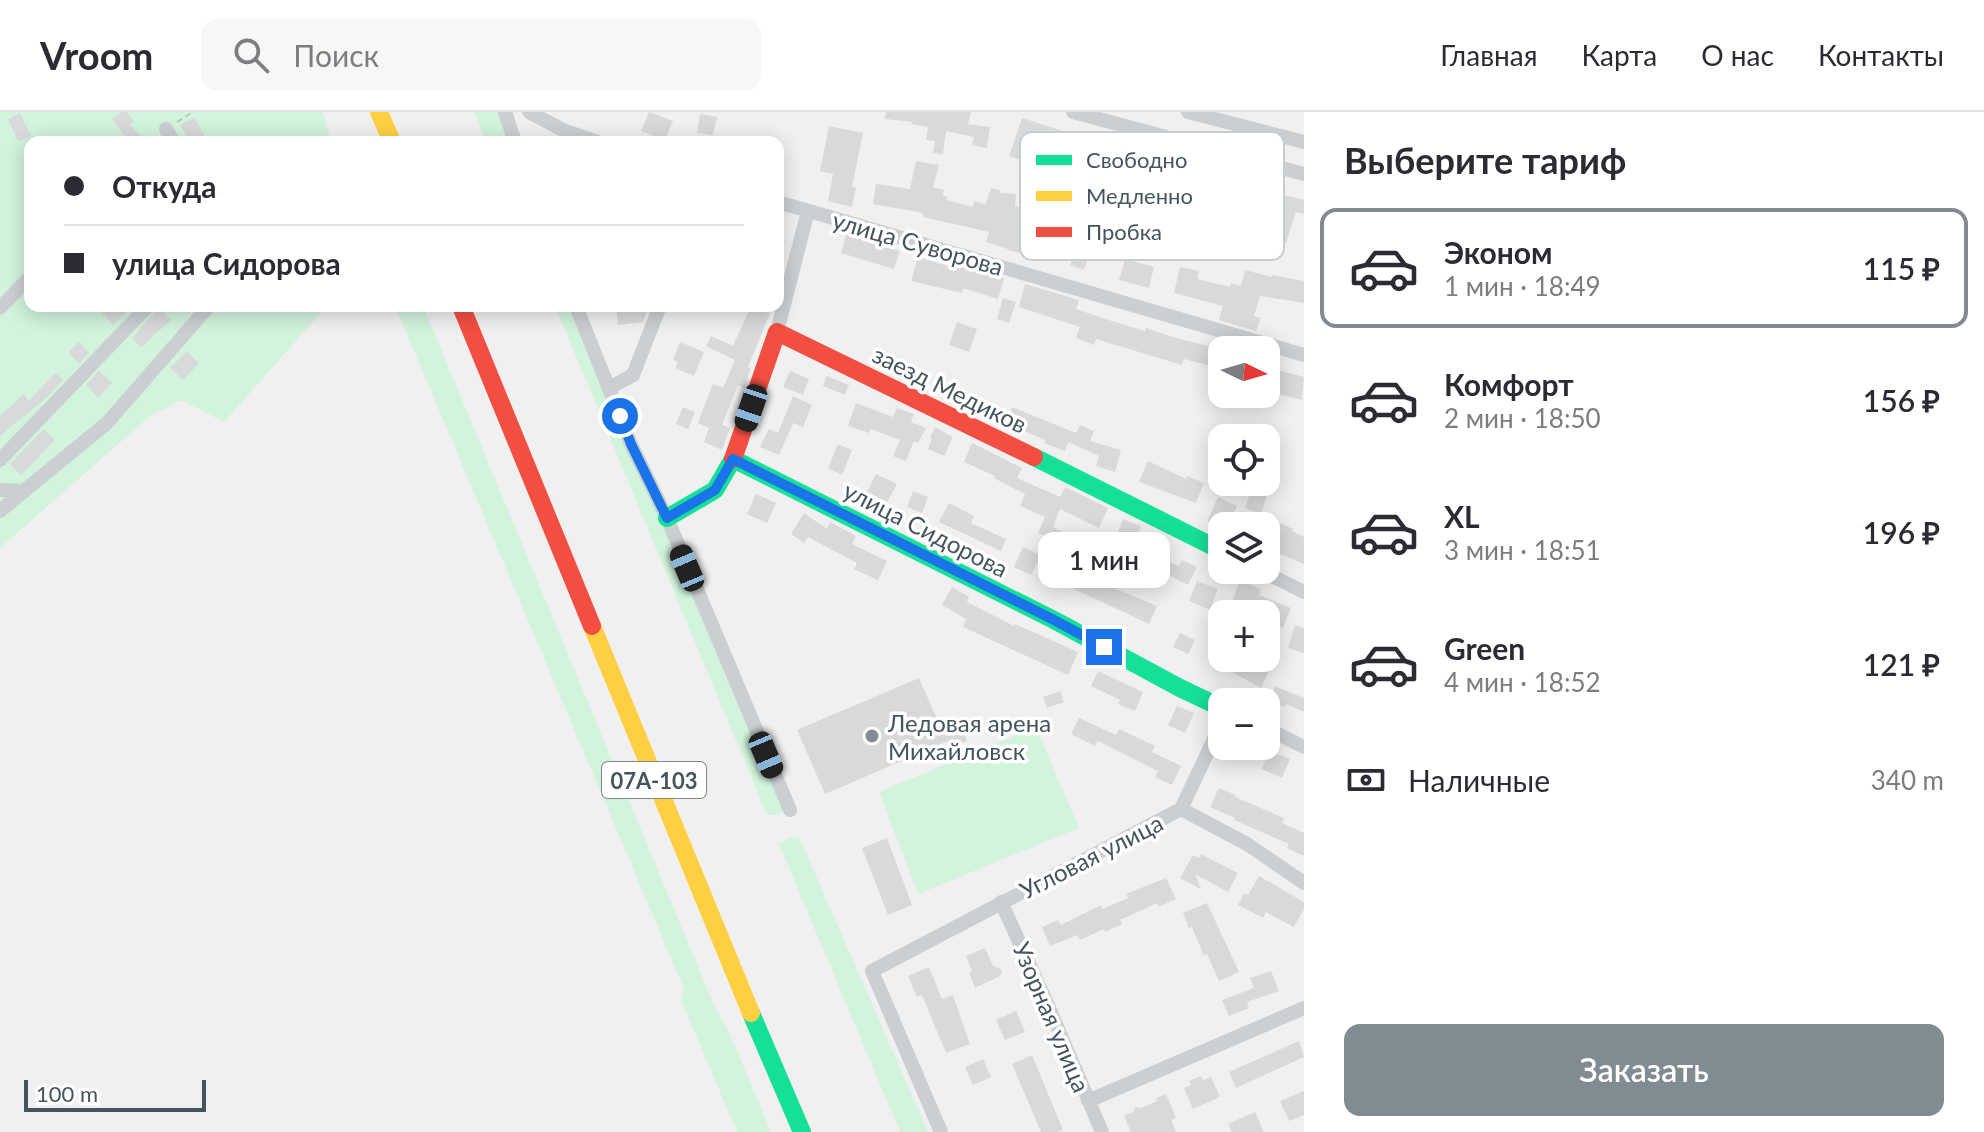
<!DOCTYPE html>
<html lang="ru">
<head>
<meta charset="utf-8">
<style>
  body { margin:0; font-family:Lato,sans-serif; background:#f7f7f7; color:#2b2b33; height:100vh; display:flex; flex-direction:column; font-size:30px; white-space:nowrap }
  * { box-sizing:border-box; margin:0 }
  p { font-size:26px; color:#7c7c81 }
  .icon { flex:none; width:44px; height:44px; fill:none; stroke:currentColor; stroke-width:2; stroke-linecap:round; stroke-linejoin:round }
  .map { position:relative; flex:1; overflow:hidden }
  .side { display:flex; flex-direction:column; background:#fff; width:680px }
  .side>* { flex:none }
  .top-card { position:absolute; left:24px; top:24px; width:760px; height:176px; border-radius:16px; box-shadow:0 4px 20px #0003; display:grid; align-content:center; height:176px; padding:0 40px; background:#fff }
  .needle { width:52px; rotate:95deg }
  .tools { position:absolute; left:1208px; top:224px; display:grid; gap:16px }
  .tools a { display:grid; place-items:center; width:72px; height:72px; border-radius:16px; background:#fff; box-shadow:0 4px 20px #0003; font-size:40px }
  .scale { position:absolute; left:24px; bottom:20px; width:182px; box-sizing:border-box; padding-left:8px; border:4px solid #45555f; border-top:0; font-size:22px; line-height:28px; white-space:nowrap; color:#45555f; -webkit-text-stroke:6px #fff; paint-order:stroke }
  .end { position:absolute; width:36px; height:36px; margin:-18px; border:10px solid #1a73e8; background:#fff; box-shadow:0 0 0 4px #fff }
  .from { border-radius:50% }
  .bubble { position:absolute; height:56px; border-radius:16px; background:#fff; box-shadow:0 4px 20px #0003; font-size:26px; font-weight:600; line-height:56px; text-align:center }
  .car { position:absolute; width:24px; height:48px; margin:-24px -12px; border-radius:10px; box-shadow:0 0 6px 2px #0007; background:linear-gradient(#222 24%,#8ab4d8 0 40%,#222 0 76%,#8ab4d8 0 86%,#222 0) }
  .top-card b { display:flex; align-items:center; gap:28px; height:76px; font-size:30px }
  .top-card b+b { border-top:2px solid #e1e1e2 }
  .top-card i { width:20px; height:20px; background:#2b2b33 }
  ul { padding:0; list-style:none }
  li { display:flex; align-items:center; gap:24px; height:120px; margin:0 16px 12px; padding:0 24px; border:4px solid transparent; border-radius:16px }
  li div { flex:1 }
  li b { display:block; font-size:30px }
  li em { font-style:normal; font-weight:600 }
  li.on { border-color:#818b92 }
  li>.icon { width:72px; height:72px; stroke-width:1.5 }
  h2 { padding:0 40px; font-size:36px; line-height:96px }
  .pay { display:flex; align-items:center; gap:20px; height:88px; padding:0 40px; font-size:30px }
  .pay p { margin-inline-start:auto }
  .cta { display:flex; gap:16px; margin-top:auto; padding:16px 40px }
  .cta a { flex:1; height:92px; border-radius:16px; background:#818b92; color:#fff; font-size:32px; font-weight:600; line-height:92px; text-align:center }
  header { display:flex; align-items:center; gap:48px; box-sizing:border-box; height:112px; padding:0 40px; background:#fff; border-bottom:2px solid #e1e1e2 }
  header strong { font-size:38px }
  nav { display:flex; gap:44px; margin-inline-start:auto; font-size:28px }
  .search { width:560px; height:72px; background:#f7f7f7; display:flex; align-items:center; gap:20px; box-sizing:border-box; padding:0 28px; border-radius:16px; color:#7c7c81; font-size:30px }
  main { display:flex; flex:1; min-height:0 }
  .map>svg:first-child { display:block }
  .green { fill:#d2f3dc }
  .building { fill:#d8d9db }
  .lines { fill:none; stroke-linecap:round; stroke-linejoin:round }
  .path { stroke:#b8c7c1; stroke-width:2; stroke-dasharray:6 4; stroke-linecap:butt }
  .street { stroke:#cccfd1; stroke-width:14 }
  .fast { stroke:#16e098; stroke-width:18 }
  .slow { stroke:#ffcf43; stroke-width:18 }
  .jam { stroke:#f24e42; stroke-width:18 }
  .route { stroke:#1a73e8; stroke-width:10 }
  .poi-dot { fill:#818b92; stroke:#fff; stroke-width:3 }
  .labels { text-anchor:middle; dominant-baseline:central; stroke-width:7; stroke-linejoin:round; paint-order:stroke }
  .shield { fill:#fff; stroke:#7d888f; stroke-width:2 }
  .shield-label { font-size:22px; font-weight:bold; fill:#45555f }
  .street-label { font-size:24px; fill:#45555f; stroke:#fff }
  .poi-label { font-size:24px; fill:#45555f; stroke:#fff; text-anchor:start }
  .key { fill:#fff; stroke:#c7cccf; stroke-width:2 }
  .key-label { font-size:22px; fill:#45555f }
</style>
</head>
<body>
<header>
<strong>Vroom</strong>
<div class="search"><svg class="icon" aria-label="search" viewBox="0 0 24 24"><circle cx="10" cy="10" r="6"/><path d="M15 15l6 6"/></svg>Поиск</div>
<nav><a>Главная</a><a>Карта</a><a>О нас</a><a>Контакты</a></nav>
</header>
<main>
<div class="map">
<svg width="1304" height="1020" viewBox="0 0 1304 1020">
  <rect width="100%" height="100%" fill="#f1f0f0"/>
  <path class="green" d="M0,0H323L331,30H30V194H327L224,310L181,288L150,304L0,436Z
    M474,0H499L510,30H486Z
    M395,194H423L714,893L730,922L771,1020H737L681,888L684,877Z
    M555,194H572L785,698L776,703H767Z
    M1036,615L1079,716L918,782L879,680Z
    M799,725L928,1020H900L779,732L788,726Z"/>
  <path class="building" d="M121,0H127L134,10L130,13L146,30H131L120,18L112,7Z
    M649,0L673,9L665,28L641,19Z
    M886,0H971L968,12L990,15L987,36L972,33L974,25L946,19L943,42L933,41L935,29L926,28L928,15L911,12L912,10L885,7Z
    M20,1L31,24L18,29L8,7Z
    M700,2L717,5L713,23L697,21Z
    M194,5L208,30H190L180,13Z
    M1022,6L1070,21L1103,35L1133,45L1127,64L1095,54L1094,57L1083,52L1078,67L1069,64L1066,73L1053,69L1054,65L1026,57L1028,51L1009,44Z
    M829,14L863,21L852,75L856,76L852,95L828,89L833,62L820,59Z
    M916,49L939,53L933,75L944,78L943,84L948,85L947,88L973,95L974,89L986,92L991,76L1000,78L999,81L1016,82L1015,94L1025,96L1020,119L1053,127L1048,148L1008,138V137L986,130L989,120L923,105V101L873,92L876,72L910,77Z
    M1244,62L1267,68L1265,78L1304,88V102L1296,100L1286,131L1255,121L1257,111L1272,115L1278,97L1237,87Z
    M846,123L900,139L894,157L841,141Z
    M1076,135L1090,140L1084,158L1070,153Z
    M918,145L951,155V152L1004,166L998,187L963,176L962,181L911,169Z
    M1125,147L1154,155L1149,176L1119,168Z
    M1180,155L1199,159L1197,167L1230,175L1231,171L1241,174L1245,158L1272,165V163L1304,169V191L1260,184L1254,204L1261,206L1256,219L1219,208L1223,194L1174,181Z
    M1025,172L1079,188L1076,197L1112,209L1145,219L1146,216L1169,224L1220,237L1215,255L1184,247L1182,253L1096,227L1094,233L1076,226L1080,215L1019,195Z
    M1003,186L1016,190L1009,211L997,207Z
    M111,194H132L113,213L102,201Z
    M616,194H647V199L643,210L618,213Z
    M751,194H773L748,255L751,256L744,276L738,273L722,313L730,316L722,338L704,330L709,316L698,311L713,272L723,276L735,248L706,234L711,224L733,234Z
    M159,195L171,208L141,235L132,226Z
    M957,210L977,217L969,240L949,233Z
    M79,230L89,241L79,252L68,240Z
    M680,230L704,240L694,264L675,256L678,250L673,248Z
    M187,239L199,251L183,268L170,256Z
    M1266,255L1304,265L1302,288L1266,279Z
    M99,259L112,271L98,286L86,273Z
    M790,259L809,267L803,283L783,275Z
    M55,261L63,268L47,285L0,324V304L24,282L29,289Z
    M827,264L849,273L845,283L823,274Z
    M793,284L812,293L803,315L793,311L779,343L760,335L769,317L778,321Z
    M856,291L893,305L897,296L914,302L911,310L926,316L918,331L914,329L906,349L893,344L900,328L871,317L869,321L848,314Z
    M683,295L695,300L688,317L676,312Z
    M1012,295L1076,321L1080,313L1094,319L1090,329L1121,338L1115,360L1096,354L1099,344L1068,330L1065,339L1044,331L1045,328L1006,312Z
    M935,315L953,325L944,344L928,337L932,326H930Z
    M44,317L55,328L21,363L10,352Z
    M972,331L1022,356L1017,366L1060,385L1065,375L1108,396L1099,416L1060,397L1053,415L1065,421L1061,431L1038,421L1045,405L1020,394L1025,382L994,366L995,364L964,350Z
    M838,332L852,338L842,363L828,356Z
    M1148,349L1186,367L1187,364L1204,371L1196,391L1139,370Z
    M876,362L897,372L887,390L867,380Z
    M1252,375L1268,380L1261,402L1245,396Z
    M913,379L928,385L922,401L907,395Z
    M756,382L776,391L767,411L747,402Z
    M1218,385L1237,394L1227,414H1218L1207,409Z
    M949,391L974,404L971,411L1006,427L1001,439L939,410Z
    M804,401L827,417L830,410L856,424L852,432L887,449L878,468L854,457L857,451L808,425L804,431L791,422Z
    M1123,407L1141,414L1133,433L1116,425Z
    M1274,408L1293,417L1292,419L1304,425V452L1266,436V426Z
    M1023,435L1041,443L1031,463L1014,455Z
    M1132,435L1179,454L1182,448L1197,455L1188,473L1160,459L1156,469L1137,461L1139,458L1125,452Z
    M1065,441L1069,458L1049,462L1046,445Z
    M1083,456L1100,463L1097,469L1157,494L1149,512L1074,477Z
    M1240,468L1261,477L1259,483L1291,496L1283,516L1266,510V501L1233,487Z
    M1197,469L1218,477L1210,498L1189,489Z
    M952,475L969,485L967,490L1014,514L1015,512L1078,540L1068,563L963,515L966,507L942,493Z
    M1295,513L1304,516V541L1288,536Z
    M1180,521L1195,528L1188,542L1173,535Z
    M1242,546H1256L1272,554L1261,576L1234,561Z
    M1098,559L1143,580L1135,599L1118,592L1120,588L1091,574Z
    M919,566L941,616L958,608L967,629L953,635L950,628L825,682L797,618Z
    M1275,574L1304,586V600L1286,592L1284,595L1269,588Z
    M1060,579L1064,590L1047,596L1043,585Z
    M1177,594L1194,601L1185,621L1168,613Z
    M1079,606L1116,623L1119,617L1155,634L1152,640L1181,654L1172,673L1155,665L1158,659L1098,629L1095,634L1071,622Z
    M1222,634H1251L1245,647L1220,637Z
    M1269,639L1290,647L1282,666L1262,657Z
    M1219,676L1236,683L1235,685L1284,706L1282,711L1304,721V744L1287,736L1289,732L1234,708L1235,706L1210,695Z
    M887,726L912,793L888,803L862,736Z
    M1201,742L1238,761L1228,780L1195,762L1201,777L1180,766L1193,743L1199,746Z
    M1259,764L1304,790V797L1294,815L1266,800L1263,806L1238,793L1244,781L1248,783Z
    M1166,766L1176,787L1158,795L1157,791L1120,808L1122,812L1105,820L1104,817L1080,828L1077,823L1050,834L1042,815L1058,808L1061,813L1101,793L1102,797L1128,786L1126,782Z
    M1207,791L1239,860L1219,869L1207,842L1204,844L1192,815L1189,816L1183,801Z
    M985,836L993,854L1001,857L1002,861L998,865L975,876L969,861L972,859L966,844Z
    M929,855L942,887L953,883L970,932L946,941L922,883L917,885L908,864Z
    M1271,859L1279,879L1247,890L1249,896L1229,904L1222,888L1254,876L1250,866Z
    M1016,899L1025,920L1005,928L996,908Z
    M1299,929L1304,945L1236,976L1229,960Z
    M1032,943L1063,1018L1058,1020H1041L1012,952Z
    M983,947L991,965L973,973L965,955Z
    M1201,964L1203,968L1211,965L1220,985L1193,997L1184,976L1191,973L1189,969Z
    M1304,979V1003L1289,1009L1280,989Z
    M1166,982L1176,1006L1171,1008L1176,1020H1131L1124,1004L1133,1000L1135,995L1141,996L1157,989L1156,986Z
    M1255,1000L1264,1020H1232L1228,1012Z"/>
  <g class="lines">
    <path class="path" d="M177,10L193,0"/>
    <path class="street" d="M505,0L515,30
      M529,0L563,18L598,30
      M1073,0L1304,62
      M1188,0L1304,30
      M166,17L174,30
      M778,90L1304,243
      M576,194L631,332L667,406L790,698
      M0,196L30,165
      M777,220L808,99
      M609,276L633,263L660,194
      M0,348L148,194
      M0,378L24,379L107,311L209,194
      M0,399L24,379
      M1260,458L1304,480
      M1222,610L1181,697L1247,732L1304,771
      M1266,616L1304,635
      M1001,790L1047,891L1102,1020
      M1088,989L1304,896
      M941,1020L872,859L1181,697"/>
    <path class="fast" d="M1034,345L1222,439
      M667,406L715,378L733,347L1054,508L1180,576L1222,596
      M751,901L802,1020"/>
    <path class="slow" d="M379,0L392,30
      M592,514L751,901"/>
    <path class="jam" d="M461,194L592,514
      M733,347L777,220L1034,345"/>
  </g>
  <g class="lines">
    <path class="route" d="M620,304L631,332L667,406L715,378L733,347L1054,508L1104,535"/>
  </g>
  <circle class="poi-dot" cx="872" cy="624" r="8"/>
  <g class="labels">
    <rect class="shield" x="602" y="650" width="104" height="36" rx="6"/>
    <g class="shield-label">
      <text x="654" y="668">07А-103</text>
    </g>
    <g class="street-label">
      <text transform="translate(918 131) rotate(16)">улица Суворова</text>
      <text transform="translate(950 277) rotate(26)">заезд Медиков</text>
      <text transform="translate(926 417) rotate(27)">улица Сидорова</text>
      <text transform="translate(1091 744) rotate(-27)">Угловая улица</text>
      <text transform="translate(1052 905) rotate(67)">Узорная улица</text>
    </g>
    <g class="poi-label">
      <text x="888" y="610">Ледовая арена<tspan x="888" dy="28">Михайловск</tspan></text>
    </g>
  </g>
  <rect x="1020" y="20" width="264" height="128" rx="12" class="key"/>
  <rect x="1036" y="43" width="36" height="10" fill="#16e098"/>
  <rect x="1036" y="79" width="36" height="10" fill="#ffcf43"/>
  <rect x="1036" y="115" width="36" height="10" fill="#f24e42"/>
  <g class="key-label">
    <text x="1086" y="56">Свободно</text>
    <text x="1086" y="92">Медленно</text>
    <text x="1086" y="128">Пробка</text>
  </g>
</svg>
<div class="tools">
<a><svg class="needle" viewBox="-14 -14 28 28"><path d="M0-13l5 13h-10z" fill="#e53935"/><path d="M0 13l5-13h-10z" fill="#7c7c81"/></svg></a>
<a><svg class="icon" aria-label="locate" viewBox="0 0 24 24"><circle cx="12" cy="12" r="6"/><path d="M12 2v4M12 18v4M2 12h4M18 12h4"/></svg></a>
<a><svg class="icon" aria-label="layers" viewBox="0 0 24 24"><path d="M12 4l9 5-9 5-9-5zM3 14l9 5 9-5"/></svg></a>
<a>+</a>
<a>−</a>
</div>
<div class="scale">100 m</div>
<i class="end from" style="left:620px;top:304px"></i>
<i class="end" style="left:1104px;top:535px"></i>
<div class="bubble" style="left:1038px;top:420px;width:132px">1 мин</div>
<i class="car" style="left:751px;top:296px;rotate:199deg"></i>
<i class="car" style="left:687px;top:456px;rotate:337deg"></i>
<i class="car" style="left:766px;top:643px;rotate:157deg"></i>
<div class="top-card">
<b><i class="from"></i>Откуда</b>
<b><i></i>улица Сидорова</b>
</div>
</div>
<section class="side">
<h2>Выберите тариф</h2>
<ul>
<li class="on"><svg class="icon" aria-label="car" viewBox="0 0 24 24"><path d="M5 17H2v-5l4-1 3-4h7l3 4 3 1v5h-3M9 17h6M6 11h13"/><circle cx="7" cy="17" r="2"/><circle cx="17" cy="17" r="2"/></svg><div><b>Эконом</b><p>1 мин · 18:49</p></div><em>115 ₽</em></li>
<li><svg class="icon" aria-label="car" viewBox="0 0 24 24"><path d="M5 17H2v-5l4-1 3-4h7l3 4 3 1v5h-3M9 17h6M6 11h13"/><circle cx="7" cy="17" r="2"/><circle cx="17" cy="17" r="2"/></svg><div><b>Комфорт</b><p>2 мин · 18:50</p></div><em>156 ₽</em></li>
<li><svg class="icon" aria-label="car" viewBox="0 0 24 24"><path d="M5 17H2v-5l4-1 3-4h7l3 4 3 1v5h-3M9 17h6M6 11h13"/><circle cx="7" cy="17" r="2"/><circle cx="17" cy="17" r="2"/></svg><div><b>XL</b><p>3 мин · 18:51</p></div><em>196 ₽</em></li>
<li><svg class="icon" aria-label="car" viewBox="0 0 24 24"><path d="M5 17H2v-5l4-1 3-4h7l3 4 3 1v5h-3M9 17h6M6 11h13"/><circle cx="7" cy="17" r="2"/><circle cx="17" cy="17" r="2"/></svg><div><b>Green</b><p>4 мин · 18:52</p></div><em>121 ₽</em></li>
</ul>
<div class="pay"><svg class="icon" aria-label="cash" viewBox="0 0 24 24"><path d="M3 7h18v10H3z"/><circle cx="12" cy="12" r="2"/></svg>Наличные<p>340 m</p></div>
<div class="cta"><a>Заказать</a></div>
</section>
</main>
</body>
</html>
